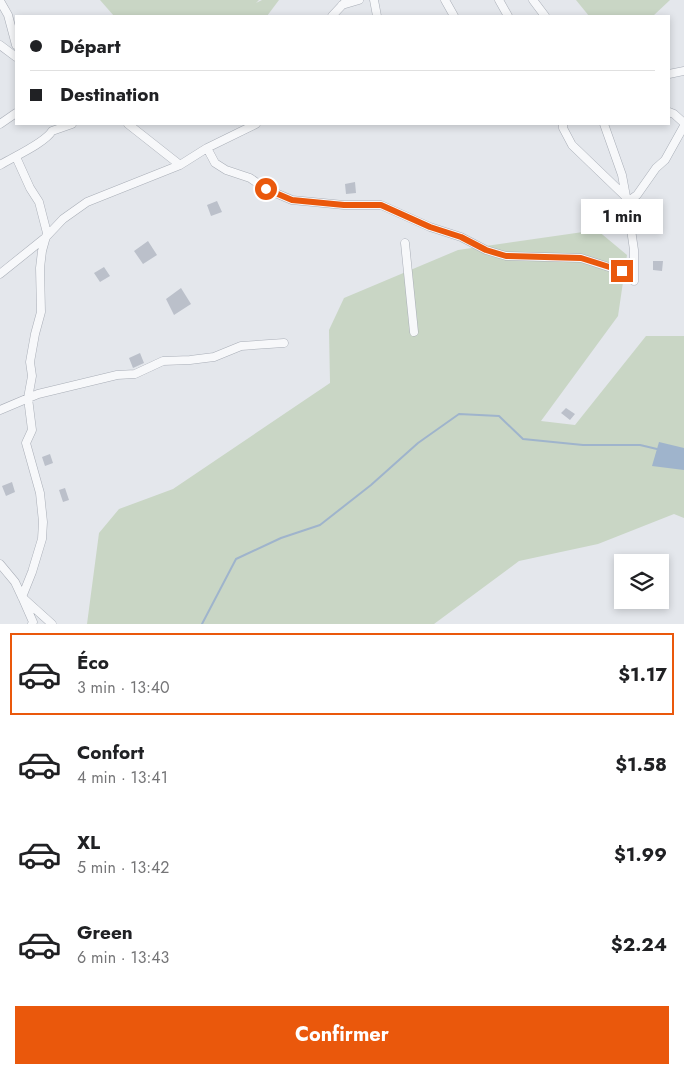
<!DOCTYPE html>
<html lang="fr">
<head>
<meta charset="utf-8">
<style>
  body { margin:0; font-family:Jost,sans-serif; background:#f6f6f6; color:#202124; height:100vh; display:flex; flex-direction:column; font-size:19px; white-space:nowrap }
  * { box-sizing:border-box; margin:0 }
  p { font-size:16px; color:#757577 }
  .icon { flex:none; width:28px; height:28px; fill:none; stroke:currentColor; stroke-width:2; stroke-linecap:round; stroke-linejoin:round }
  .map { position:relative; height:624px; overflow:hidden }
  .details { display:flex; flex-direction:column; background:#fff; flex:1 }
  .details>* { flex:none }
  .banner { position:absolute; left:15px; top:15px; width:655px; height:110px; border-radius:0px; box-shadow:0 2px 8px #0003; display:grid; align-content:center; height:110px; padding:0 15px; background:#fff }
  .fabs { position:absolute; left:614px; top:554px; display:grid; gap:10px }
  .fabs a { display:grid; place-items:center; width:55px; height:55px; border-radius:0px; background:#fff; box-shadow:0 2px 8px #0003; font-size:25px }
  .end { position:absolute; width:22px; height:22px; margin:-11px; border:6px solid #ea580c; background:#fff; box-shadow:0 0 0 2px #fff }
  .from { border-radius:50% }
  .bubble { position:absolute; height:35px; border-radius:0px; background:#fff; box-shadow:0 2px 8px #0003; font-size:16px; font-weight:700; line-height:35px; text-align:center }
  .banner b { display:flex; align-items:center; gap:18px; height:48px; font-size:19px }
  .banner b+b { border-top:1px solid #e0e0e0 }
  .banner i { width:12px; height:12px; background:#202124 }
  ul { padding:9px 0 0; list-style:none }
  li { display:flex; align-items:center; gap:15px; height:82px; margin:0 10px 8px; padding:0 5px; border:2px solid transparent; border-radius:0px }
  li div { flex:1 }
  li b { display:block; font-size:19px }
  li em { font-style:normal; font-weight:700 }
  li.current { border-color:#ea580c }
  li>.icon { width:45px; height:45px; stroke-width:1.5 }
  .primary-button { display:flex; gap:10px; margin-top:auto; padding:10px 15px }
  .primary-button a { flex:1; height:58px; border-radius:0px; background:#ea580c; color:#fff; font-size:20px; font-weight:700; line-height:58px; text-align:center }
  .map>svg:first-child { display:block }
  .green { fill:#c9d6c5 }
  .water { fill:#9fb4cc }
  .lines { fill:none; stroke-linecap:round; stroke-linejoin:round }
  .stream { stroke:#9fb4cc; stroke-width:2 }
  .building { fill:#bbc0ca }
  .minor-casing { stroke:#a9aeb7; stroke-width:9 }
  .minor { stroke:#f7f8fa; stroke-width:8 }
  .route { stroke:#ea580c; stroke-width:6 }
</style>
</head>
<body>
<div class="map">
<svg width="684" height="624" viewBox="0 0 684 624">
  <rect width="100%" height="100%" fill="#e4e7ec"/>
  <path class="green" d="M100,0H259L256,3L262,0H279L267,16H114Z
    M576,0H670L653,16H589Z
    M597,230L627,255L618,316L541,421L575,425L646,336H684V518L674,514L598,544L519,561L434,624H87L99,533L119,509L173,489L330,383L329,330L344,298L458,250Z"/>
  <path class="water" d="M659,442L684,448V470L652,466Z"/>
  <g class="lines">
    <path class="stream" d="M202,624L236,559L281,538L320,525L371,485L418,443L459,414L499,416L523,439L583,445H640L657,449"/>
  </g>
  <path class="building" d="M355,182L356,193L346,194L345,184Z
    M217,201L222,212L211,216L207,205Z
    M148,241L157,255L143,264L134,251Z
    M653,261H663L662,271L653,270Z
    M104,267L110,276L100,282L94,273Z
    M181,288L191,304L174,315L166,299Z
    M140,353L144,363L133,368L129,358Z
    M566,408L575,414L570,420L561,413Z
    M50,454L53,463L45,466L42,457Z
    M12,482L15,492L6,496L2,486Z
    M65,488L69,500L63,502L59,490Z"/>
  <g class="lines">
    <g class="minor-casing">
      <path id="minor" d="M374,0L377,16
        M445,0L454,16
        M499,0L508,16
        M533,0L545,16
        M0,1L8,15L16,45
        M342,5L359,0
        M332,16L347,0
        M0,45L16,57
        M669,74L684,71
        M669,112L674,114L684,123
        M0,124L16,113
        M128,124L180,165
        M563,124V128L572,145L625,196
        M604,124L622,175L627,202L634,250V281
        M207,148L215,163L226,170L250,178L266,189L292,200L344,205H381L430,227L461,237L486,250L506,256L581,258L621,271L634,281
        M16,157L30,188L39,202L47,233L42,251L40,268L41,312L35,334L30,362L32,376L28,398L32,430L26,443L40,493L43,522L42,539L32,572L22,597
        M0,165C13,157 45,143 52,131L72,124
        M627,202L637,195L656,168L665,160L684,126
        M405,243L414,332
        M0,274L46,237L63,219L87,202L180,165L207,148L256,124
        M0,410L38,394L117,375L135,374L163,361L190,360L214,357L241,346L284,343
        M0,564L15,582L22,597
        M32,624L33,622L22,597L52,624"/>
    </g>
    <use href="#minor" class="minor"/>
  </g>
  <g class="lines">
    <path class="route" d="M266,189L292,200L344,205H381L430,227L461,237L486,250L506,256L581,258L622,271"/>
  </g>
</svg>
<div class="fabs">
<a><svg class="icon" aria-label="layers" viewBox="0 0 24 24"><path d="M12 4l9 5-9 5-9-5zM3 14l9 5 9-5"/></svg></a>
</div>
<i class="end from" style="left:266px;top:189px"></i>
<i class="end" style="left:622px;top:271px"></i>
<div class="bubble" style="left:581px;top:199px;width:82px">1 min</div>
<div class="banner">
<b><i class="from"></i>Départ</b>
<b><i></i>Destination</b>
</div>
</div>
<section class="details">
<ul>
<li class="current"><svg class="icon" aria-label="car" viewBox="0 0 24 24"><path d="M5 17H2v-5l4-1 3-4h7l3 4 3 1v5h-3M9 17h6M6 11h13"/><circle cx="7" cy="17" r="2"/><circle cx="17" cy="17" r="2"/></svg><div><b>Éco</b><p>3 min · 13:40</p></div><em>$1.17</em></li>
<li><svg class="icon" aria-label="car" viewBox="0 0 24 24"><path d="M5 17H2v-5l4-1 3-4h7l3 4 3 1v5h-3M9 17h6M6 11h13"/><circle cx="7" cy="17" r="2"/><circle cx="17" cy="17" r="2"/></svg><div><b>Confort</b><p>4 min · 13:41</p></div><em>$1.58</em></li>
<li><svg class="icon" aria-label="car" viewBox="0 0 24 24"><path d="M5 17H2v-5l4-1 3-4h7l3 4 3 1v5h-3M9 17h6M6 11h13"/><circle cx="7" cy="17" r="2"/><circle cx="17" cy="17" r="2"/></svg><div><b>XL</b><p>5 min · 13:42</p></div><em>$1.99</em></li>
<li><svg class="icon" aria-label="car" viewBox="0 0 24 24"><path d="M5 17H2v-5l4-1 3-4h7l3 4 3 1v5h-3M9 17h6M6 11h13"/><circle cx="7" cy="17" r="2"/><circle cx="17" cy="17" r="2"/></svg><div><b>Green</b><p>6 min · 13:43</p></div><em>$2.24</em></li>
</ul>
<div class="primary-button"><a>Confirmer</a></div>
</section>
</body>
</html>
